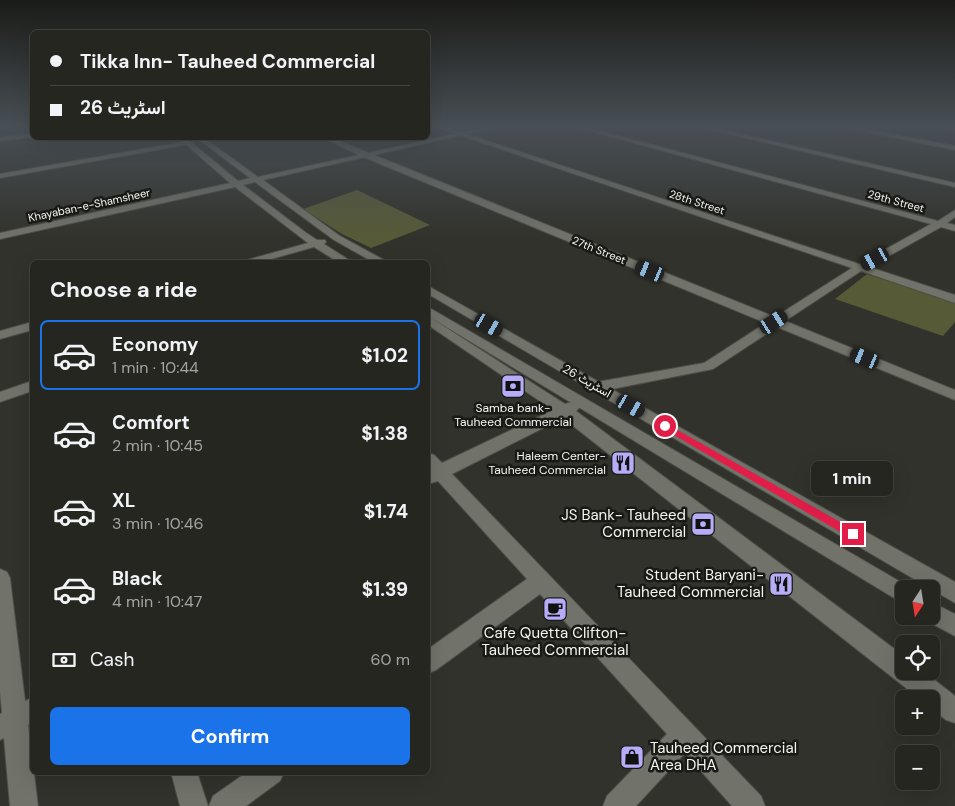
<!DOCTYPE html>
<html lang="en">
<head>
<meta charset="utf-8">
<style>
  body { margin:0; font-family:"DM Sans",Vazirmatn,sans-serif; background:#31322d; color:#f1f3f6; height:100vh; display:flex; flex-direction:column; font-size:19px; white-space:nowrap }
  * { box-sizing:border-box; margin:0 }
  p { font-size:16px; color:#a3a5a5 }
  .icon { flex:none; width:28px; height:28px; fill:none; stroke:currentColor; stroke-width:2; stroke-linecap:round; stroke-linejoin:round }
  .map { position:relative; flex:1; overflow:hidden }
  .side { position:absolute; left:30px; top:260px; width:400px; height:515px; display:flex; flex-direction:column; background:#252620; border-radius:8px; box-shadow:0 5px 20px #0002,0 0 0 1px #42433e }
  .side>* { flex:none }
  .top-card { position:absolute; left:30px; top:30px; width:400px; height:110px; border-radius:8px; box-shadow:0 5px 20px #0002,0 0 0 1px #42433e; display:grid; align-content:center; height:110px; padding:0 20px; background:#252620 }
  .needle { width:32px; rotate:192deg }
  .buttons { position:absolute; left:895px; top:580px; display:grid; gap:10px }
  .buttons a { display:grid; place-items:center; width:45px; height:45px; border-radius:8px; background:#252620; box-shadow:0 5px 20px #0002,0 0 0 1px #42433e; font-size:25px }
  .end { position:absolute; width:22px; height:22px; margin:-11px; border:6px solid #e11d48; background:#fff; box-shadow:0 0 0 2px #fff }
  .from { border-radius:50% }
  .bubble { position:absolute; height:35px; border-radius:8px; background:#252620; box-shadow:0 5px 20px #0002,0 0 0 1px #42433e; font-size:16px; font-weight:700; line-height:35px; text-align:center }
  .car { position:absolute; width:15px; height:30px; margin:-15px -8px; border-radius:6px; box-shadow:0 0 4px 1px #0007; background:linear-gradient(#222 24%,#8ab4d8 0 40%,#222 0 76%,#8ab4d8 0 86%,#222 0) }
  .top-card b { display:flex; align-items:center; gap:18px; height:48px; font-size:19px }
  .top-card b+b { border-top:1px solid #42433e }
  .top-card i { width:12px; height:12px; background:#f1f3f6 }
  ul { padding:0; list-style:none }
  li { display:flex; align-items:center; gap:15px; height:70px; margin:0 10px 8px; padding:0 10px; border:2px solid transparent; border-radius:8px }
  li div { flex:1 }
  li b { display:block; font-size:19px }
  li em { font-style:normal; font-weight:700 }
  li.selected { border-color:#1a73e8 }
  li>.icon { width:45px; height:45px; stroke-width:1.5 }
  h2 { padding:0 20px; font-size:22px; line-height:60px }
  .pay { display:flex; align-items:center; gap:12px; height:55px; padding:0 20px; font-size:19px }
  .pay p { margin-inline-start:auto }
  .primary-button { display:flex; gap:10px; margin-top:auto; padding:10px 20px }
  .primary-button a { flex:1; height:58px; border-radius:8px; background:#1a73e8; color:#fff; font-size:20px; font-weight:700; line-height:58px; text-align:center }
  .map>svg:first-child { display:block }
  .green { fill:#575a37 }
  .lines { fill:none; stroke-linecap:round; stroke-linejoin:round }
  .street-casing { stroke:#4e4e48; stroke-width:2 }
  .secondary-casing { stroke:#4e4e48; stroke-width:2 }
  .street { fill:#71726a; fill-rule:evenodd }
  .secondary { fill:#71726a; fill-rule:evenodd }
  .route { fill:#e11d48 }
  .labels { text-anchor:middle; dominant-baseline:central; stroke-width:5; stroke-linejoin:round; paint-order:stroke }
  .far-street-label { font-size:11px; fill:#f4f5f0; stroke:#191916 }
  .street-label { font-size:12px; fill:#f4f5f0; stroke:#191916 }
  .poi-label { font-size:12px; fill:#f4f5f0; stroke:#191916 }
  .near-poi-label { font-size:15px; fill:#f4f5f0; stroke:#191916; text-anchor:end }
</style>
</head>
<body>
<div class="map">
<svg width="955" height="806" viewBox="0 0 955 806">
  <rect width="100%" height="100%" fill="#31322b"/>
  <path class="green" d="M357,190L430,225L371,248L342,234L303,209Z
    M867,274L955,303V322L943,336L835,299Z"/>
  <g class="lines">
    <g class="street-casing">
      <path id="street" d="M430,125H439L859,264L931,224L568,125H578L938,221L955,210V217L947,223L955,225V231L941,227L869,267L955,295V303L861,271L785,321L955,390V400L777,327L713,369L597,392L592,390L590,387L592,384L597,382L704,363L766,323L361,156L324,138H332L775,317L852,268Z
        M691,125H702L955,183V187Z
        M832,125H845L955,146V150Z
        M32,133V137L0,141V137Z
        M188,141L191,143L190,144L0,178V174Z
        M428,316L565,404L572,402L577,403L580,407L576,411L904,656V671H923L955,696V723L946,720L931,708V699H920L563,418L452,474L761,796L765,806H732L685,753L636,806H603L607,796L667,734L540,594L436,670L428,673V649L527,579L438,481L428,484V453L434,455L442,463L553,410L428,325Z
        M32,381V391L0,402V392Z
        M0,569L7,572L10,578L25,701L32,698V723L28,725L38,806H10L4,738L0,740V714L2,713L0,692Z
        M171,772H197L208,806H180Z
        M247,772H284L280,781L246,806H209L213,796Z"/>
    </g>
    <g class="secondary-casing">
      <path id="secondary" d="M496,125H507L263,180L340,236L384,260L385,262H373L334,240L255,182L243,185L305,232L317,240H325L326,242L324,244L349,260L350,262H338L314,247L261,262H246L247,260L308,243L235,187L0,239V233L230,183L179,138H186L238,181L250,178L197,138H204L258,177Z
        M931,125L955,127V131L932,126Z
        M428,286L955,582V603L428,294Z
        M428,307L911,588L904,589V604L428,316Z
        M32,322V330L0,339V331Z
        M931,602L955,614V636L923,619L922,616H931Z"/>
    </g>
    <use href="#street" class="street"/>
    <use href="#secondary" class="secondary"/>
  </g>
  <linearGradient id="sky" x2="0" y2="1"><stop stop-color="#1b1c18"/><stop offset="0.53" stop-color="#484f55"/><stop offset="1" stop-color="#484f55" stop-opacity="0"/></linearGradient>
  <rect width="955" height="238" fill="url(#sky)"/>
  <path class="route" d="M665,423L856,531L858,534L856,537H849L662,428L661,426Z"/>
  <defs>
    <g id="bank-square" transform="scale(1.25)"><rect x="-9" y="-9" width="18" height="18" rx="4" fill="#b6acf8" stroke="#191916"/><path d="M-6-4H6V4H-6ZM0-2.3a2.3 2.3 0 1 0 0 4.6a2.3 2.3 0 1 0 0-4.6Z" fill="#111"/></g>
    <g id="restaurant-square" transform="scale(1.25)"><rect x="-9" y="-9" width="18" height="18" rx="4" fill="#b6acf8" stroke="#191916"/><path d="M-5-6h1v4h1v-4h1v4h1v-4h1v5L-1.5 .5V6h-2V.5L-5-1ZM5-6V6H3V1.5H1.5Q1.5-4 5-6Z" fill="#111"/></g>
    <g id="cafe-square" transform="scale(1.25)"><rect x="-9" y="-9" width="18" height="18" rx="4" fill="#b6acf8" stroke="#191916"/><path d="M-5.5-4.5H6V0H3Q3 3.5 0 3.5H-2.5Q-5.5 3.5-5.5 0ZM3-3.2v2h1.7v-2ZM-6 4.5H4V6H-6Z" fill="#111"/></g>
    <g id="shop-square" transform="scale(1.25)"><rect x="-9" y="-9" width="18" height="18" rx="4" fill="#b6acf8" stroke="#191916"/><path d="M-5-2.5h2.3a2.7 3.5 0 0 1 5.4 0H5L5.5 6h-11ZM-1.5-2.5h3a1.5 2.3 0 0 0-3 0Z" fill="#111"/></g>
  </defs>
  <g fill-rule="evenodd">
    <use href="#bank-square" x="513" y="386"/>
    <use href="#restaurant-square" x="623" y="463"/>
    <use href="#bank-square" x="703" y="524"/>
    <use href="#restaurant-square" x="781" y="584"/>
    <use href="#cafe-square" x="555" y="609"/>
    <use href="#shop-square" x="632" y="757"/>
  </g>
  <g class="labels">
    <g class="far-street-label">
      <text transform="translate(896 201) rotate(15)">29th Street</text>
      <text transform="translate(697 202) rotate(18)">28th Street</text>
      <text transform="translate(89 205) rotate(-12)">Khayaban-e-Shamsheer</text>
      <text transform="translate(599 250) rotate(22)">27th Street</text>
    </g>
    <g class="street-label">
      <text transform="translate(587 381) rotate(30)">اسٹریٹ 26</text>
    </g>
    <g class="poi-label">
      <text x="513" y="408">Samba bank-<tspan x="513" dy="14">Tauheed Commercial</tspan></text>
      <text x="606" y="456" text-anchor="end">Haleem Center-<tspan x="606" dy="14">Tauheed Commercial</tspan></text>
    </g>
    <g class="near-poi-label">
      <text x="686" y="515">JS Bank- Tauheed<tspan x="686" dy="17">Commercial</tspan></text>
      <text x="764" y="575">Student Baryani-<tspan x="764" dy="17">Tauheed Commercial</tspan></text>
      <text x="555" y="633" text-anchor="middle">Cafe Quetta Clifton-<tspan x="555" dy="17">Tauheed Commercial</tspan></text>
      <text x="650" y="748" text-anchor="start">Tauheed Commercial<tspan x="650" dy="17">Area DHA</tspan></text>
    </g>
  </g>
</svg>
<div class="buttons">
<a><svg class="needle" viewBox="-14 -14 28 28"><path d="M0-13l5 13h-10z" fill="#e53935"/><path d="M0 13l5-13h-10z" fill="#a3a5a5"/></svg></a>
<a><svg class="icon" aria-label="locate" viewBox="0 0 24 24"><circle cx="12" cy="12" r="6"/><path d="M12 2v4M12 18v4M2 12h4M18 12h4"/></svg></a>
<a>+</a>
<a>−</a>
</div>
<i class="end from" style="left:665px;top:426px"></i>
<i class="end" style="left:853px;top:534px"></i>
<div class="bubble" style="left:811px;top:461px;width:82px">1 min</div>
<i class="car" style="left:875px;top:259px;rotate:241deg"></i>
<i class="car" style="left:650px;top:271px;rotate:292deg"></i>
<i class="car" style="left:774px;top:322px;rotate:57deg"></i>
<i class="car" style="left:489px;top:325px;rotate:120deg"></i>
<i class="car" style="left:865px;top:358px;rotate:292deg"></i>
<i class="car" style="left:631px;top:406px;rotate:120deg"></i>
<div class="top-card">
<b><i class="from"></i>Tikka Inn- Tauheed Commercial</b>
<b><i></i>اسٹریٹ 26</b>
</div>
<section class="side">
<h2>Choose a ride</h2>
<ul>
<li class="selected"><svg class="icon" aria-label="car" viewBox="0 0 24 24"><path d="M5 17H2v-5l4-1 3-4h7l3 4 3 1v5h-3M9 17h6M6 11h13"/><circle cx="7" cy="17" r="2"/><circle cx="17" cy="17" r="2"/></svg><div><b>Economy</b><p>1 min · 10:44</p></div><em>$1.02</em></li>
<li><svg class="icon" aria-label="car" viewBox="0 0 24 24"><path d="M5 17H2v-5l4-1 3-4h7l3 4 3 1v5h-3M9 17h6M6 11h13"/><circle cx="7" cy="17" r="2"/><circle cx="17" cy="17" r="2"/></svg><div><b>Comfort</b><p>2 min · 10:45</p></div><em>$1.38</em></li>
<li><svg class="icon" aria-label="car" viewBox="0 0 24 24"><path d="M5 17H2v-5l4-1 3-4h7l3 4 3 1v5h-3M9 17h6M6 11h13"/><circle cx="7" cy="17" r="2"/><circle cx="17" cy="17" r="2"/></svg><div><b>XL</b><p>3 min · 10:46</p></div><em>$1.74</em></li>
<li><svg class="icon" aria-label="car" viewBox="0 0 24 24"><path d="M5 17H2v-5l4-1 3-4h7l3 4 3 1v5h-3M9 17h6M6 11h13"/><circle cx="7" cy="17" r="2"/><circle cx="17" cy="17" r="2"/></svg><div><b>Black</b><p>4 min · 10:47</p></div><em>$1.39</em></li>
</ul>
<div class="pay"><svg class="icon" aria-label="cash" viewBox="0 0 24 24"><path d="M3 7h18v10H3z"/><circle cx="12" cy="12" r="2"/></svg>Cash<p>60 m</p></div>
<div class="primary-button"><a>Confirm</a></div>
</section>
</div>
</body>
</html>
